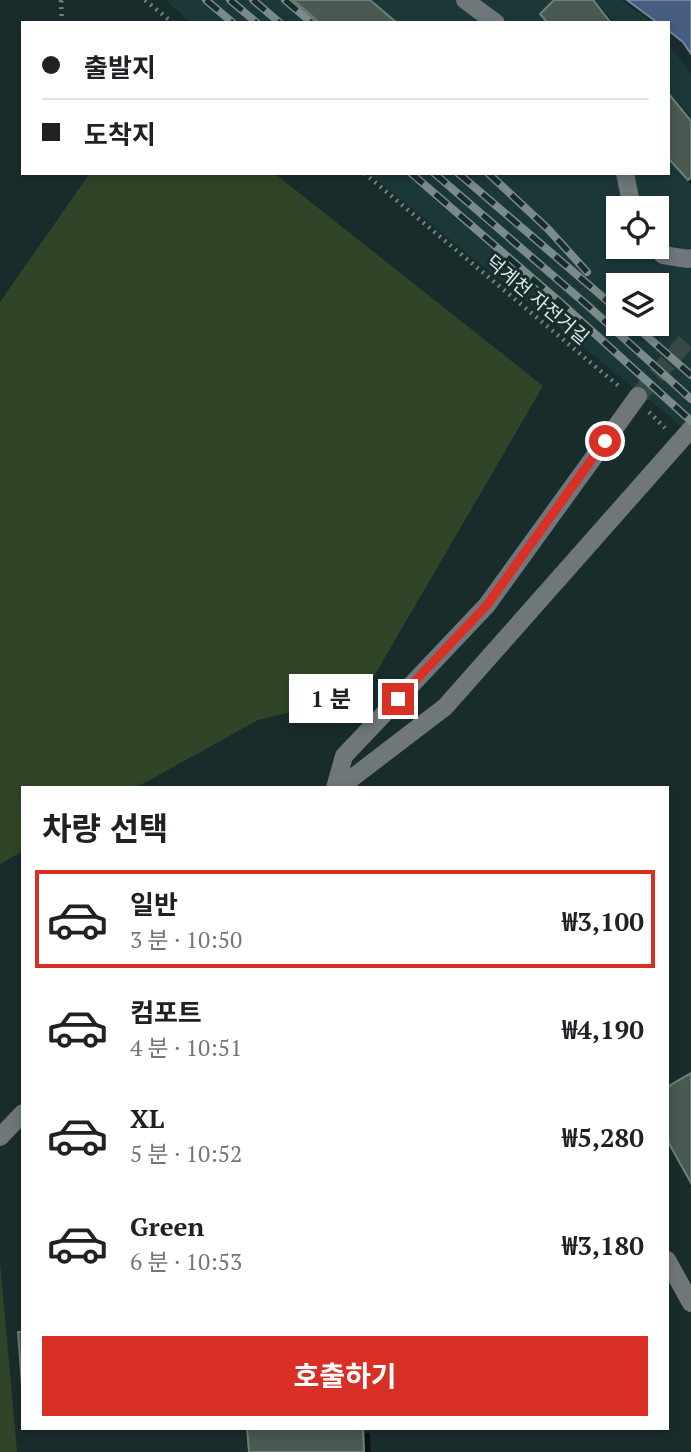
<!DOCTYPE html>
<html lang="ko">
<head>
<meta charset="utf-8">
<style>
  body { margin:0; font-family:"PT Serif","Noto Sans KR",serif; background:#f2f2f2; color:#202124; height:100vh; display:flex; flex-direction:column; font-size:26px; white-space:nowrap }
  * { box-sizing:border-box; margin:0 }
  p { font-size:23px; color:#757577 }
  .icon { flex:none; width:38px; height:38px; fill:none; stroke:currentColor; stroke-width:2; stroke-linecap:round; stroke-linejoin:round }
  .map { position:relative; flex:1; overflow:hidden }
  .sheet { position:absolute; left:21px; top:786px; width:648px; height:644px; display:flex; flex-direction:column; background:#fff; border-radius:0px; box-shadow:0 4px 10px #0003 }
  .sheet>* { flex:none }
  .banner { position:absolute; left:21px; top:21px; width:649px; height:154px; border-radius:0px; box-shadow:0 4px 10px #0003; display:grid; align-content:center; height:154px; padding:0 21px; background:#fff }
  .tools { position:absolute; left:606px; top:196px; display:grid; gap:14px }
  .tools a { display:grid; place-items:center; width:63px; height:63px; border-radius:0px; background:#fff; box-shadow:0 4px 10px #0003; font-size:35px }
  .end { position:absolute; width:32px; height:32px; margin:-16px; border:9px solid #d93025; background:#fff; box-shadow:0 0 0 4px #fff }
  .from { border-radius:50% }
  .bubble { position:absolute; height:49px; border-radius:0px; background:#fff; box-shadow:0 4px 10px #0003; font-size:23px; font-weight:700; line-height:49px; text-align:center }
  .banner b { display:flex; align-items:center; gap:24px; height:66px; font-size:26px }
  .banner b+b { border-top:2px solid #e0e0e0 }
  .banner i { width:18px; height:18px; background:#202124 }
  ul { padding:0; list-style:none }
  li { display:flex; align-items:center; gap:21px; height:98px; margin:0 14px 10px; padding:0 7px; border:4px solid transparent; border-radius:0px }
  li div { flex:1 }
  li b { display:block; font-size:26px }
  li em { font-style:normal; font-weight:700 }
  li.active { border-color:#d93025 }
  li>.icon { width:63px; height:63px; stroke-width:1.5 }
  h2 { padding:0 21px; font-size:32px; line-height:84px }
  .cta { display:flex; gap:14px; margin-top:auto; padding:14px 21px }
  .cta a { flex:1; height:80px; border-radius:0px; background:#d93025; color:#fff; font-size:28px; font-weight:700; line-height:80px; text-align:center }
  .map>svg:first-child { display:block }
  .built { fill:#1b3839; fill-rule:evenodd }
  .green { fill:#304527 }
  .water { fill:#455d81; stroke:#7387a0; stroke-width:2 }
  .building { fill:#485a52; stroke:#6d8077; stroke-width:2; filter:url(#shadow) }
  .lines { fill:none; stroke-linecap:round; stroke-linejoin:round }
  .minor-tunnel { stroke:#374848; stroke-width:18; stroke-dasharray:18 9; stroke-linecap:butt }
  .path { stroke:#728282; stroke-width:4.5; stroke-dasharray:2 5; stroke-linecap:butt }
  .minor { stroke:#6f777b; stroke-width:18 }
  .rail-casing { stroke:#7b8a8a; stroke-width:8 }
  .rail { stroke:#192c2c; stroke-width:5; stroke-dasharray:16; stroke-linecap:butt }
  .route { stroke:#d93025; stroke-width:9 }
  .labels { text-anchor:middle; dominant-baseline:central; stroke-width:6; stroke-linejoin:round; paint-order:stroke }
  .street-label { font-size:19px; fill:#dee9e9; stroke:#192c2c }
</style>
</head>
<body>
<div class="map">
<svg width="691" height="1452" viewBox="0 0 691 1452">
  <defs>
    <filter id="shadow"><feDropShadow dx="6" dy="6" stdDeviation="0" flood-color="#0009"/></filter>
  </defs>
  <rect width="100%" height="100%" fill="#192c2c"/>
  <path class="built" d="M166,0H621L653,23H191Z
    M669,44L691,74V434L368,173H668ZM618,208H656V247H618ZM618,285H656V324H618Z"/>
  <path class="green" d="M90,173H274L543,386L363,695L258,720L137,787L23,788V851L0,864V302Z
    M0,1262L17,1452H0Z"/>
  <path class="water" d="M627,0H691V54L683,42L669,31L668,23H658Z"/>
  <path class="building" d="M293,0H370L397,23H320Z
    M554,0H593L611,23H548L540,14Z
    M668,93L691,121V177L688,180L668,158Z
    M691,1073V1183L667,1140V1087Z
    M18,1332H23V1400Z
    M247,1428H363L364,1452H249Z"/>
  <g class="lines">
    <path class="minor-tunnel" d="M638,396L691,336"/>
    <path class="path" d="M145,0L173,23
      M62,23L61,2L62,0
      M364,173L621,388
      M649,412L665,428"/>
    <path class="minor" d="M465,0L496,23
      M625,173L632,208
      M656,247L663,255L688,259L691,258
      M335,788L344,756L487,605L638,396
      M339,788L445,707L691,429
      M0,1137L23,1113
      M667,1260L691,1303"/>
    <g class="rail-casing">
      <path id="rail" d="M206,0L233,23
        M230,0L257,23
        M253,0L280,23
        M285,0L312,23
        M411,173L561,303L691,421
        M434,173L587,305L691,399
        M458,173L618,310
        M488,173L548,229L587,272
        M633,324L691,375"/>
    </g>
    <use href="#rail" class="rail"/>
  </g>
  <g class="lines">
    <path class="route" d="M398,699L487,605L605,441"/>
  </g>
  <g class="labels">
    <g class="street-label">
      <text transform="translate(538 299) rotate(40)">덕계천 자전거길</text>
    </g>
  </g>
</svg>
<div class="tools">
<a><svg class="icon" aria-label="locate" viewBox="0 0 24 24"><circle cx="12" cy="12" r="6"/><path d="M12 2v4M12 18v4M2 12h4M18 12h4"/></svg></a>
<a><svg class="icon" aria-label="layers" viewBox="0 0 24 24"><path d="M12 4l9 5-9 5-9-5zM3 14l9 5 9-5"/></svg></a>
</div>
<i class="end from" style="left:605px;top:441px"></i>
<i class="end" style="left:398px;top:699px"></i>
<div class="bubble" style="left:289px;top:674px;width:84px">1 분</div>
<div class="banner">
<b><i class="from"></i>출발지</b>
<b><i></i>도착지</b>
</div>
<section class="sheet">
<h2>차량 선택</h2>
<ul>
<li class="active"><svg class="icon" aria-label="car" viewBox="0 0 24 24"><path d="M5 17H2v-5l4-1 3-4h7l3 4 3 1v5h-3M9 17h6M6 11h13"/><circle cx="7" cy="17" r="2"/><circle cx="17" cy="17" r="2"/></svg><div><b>일반</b><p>3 분 · 10:50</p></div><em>₩3,100</em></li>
<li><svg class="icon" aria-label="car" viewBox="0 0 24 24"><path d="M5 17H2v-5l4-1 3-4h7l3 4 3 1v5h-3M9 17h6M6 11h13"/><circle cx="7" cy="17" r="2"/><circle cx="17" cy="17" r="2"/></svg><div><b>컴포트</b><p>4 분 · 10:51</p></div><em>₩4,190</em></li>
<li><svg class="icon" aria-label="car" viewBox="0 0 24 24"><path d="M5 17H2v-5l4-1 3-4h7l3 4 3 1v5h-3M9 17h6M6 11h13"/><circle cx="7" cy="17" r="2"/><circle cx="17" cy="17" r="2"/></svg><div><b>XL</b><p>5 분 · 10:52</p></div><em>₩5,280</em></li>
<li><svg class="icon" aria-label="car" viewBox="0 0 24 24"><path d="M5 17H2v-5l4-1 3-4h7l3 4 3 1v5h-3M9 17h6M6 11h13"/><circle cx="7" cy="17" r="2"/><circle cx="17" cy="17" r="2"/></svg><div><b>Green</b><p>6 분 · 10:53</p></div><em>₩3,180</em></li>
</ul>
<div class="cta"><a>호출하기</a></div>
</section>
</div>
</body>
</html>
